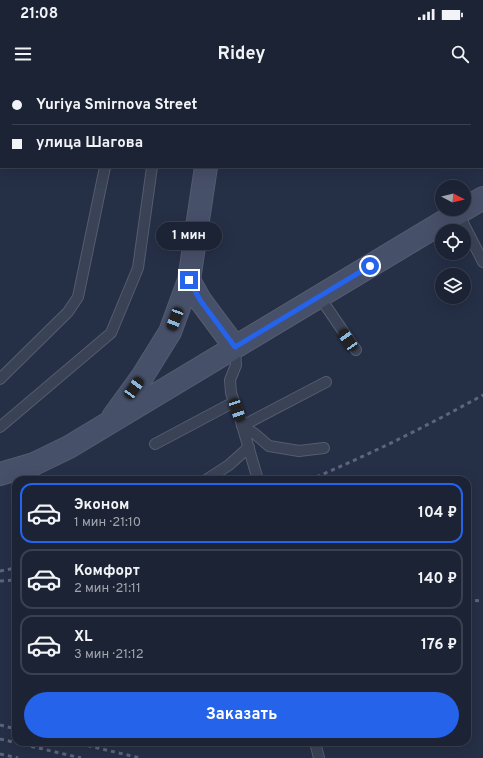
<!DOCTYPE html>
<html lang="ru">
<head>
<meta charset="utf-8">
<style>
  body { margin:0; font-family:Overpass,sans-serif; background:#292f40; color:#f1f3f6; height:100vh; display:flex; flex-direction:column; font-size:15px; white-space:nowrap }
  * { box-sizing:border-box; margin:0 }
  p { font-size:13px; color:#a0a4ac }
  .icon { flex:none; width:22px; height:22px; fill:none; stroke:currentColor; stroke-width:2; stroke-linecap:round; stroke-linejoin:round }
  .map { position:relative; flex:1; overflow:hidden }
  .drawer { position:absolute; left:12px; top:396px; width:459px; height:270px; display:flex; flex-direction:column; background:#1c2334; border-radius:12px; box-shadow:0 4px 16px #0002,0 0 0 1px #3a404f }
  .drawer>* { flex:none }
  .guide { position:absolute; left:0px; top:0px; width:483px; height:88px; box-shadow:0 4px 16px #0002,0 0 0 1px #3a404f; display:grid; align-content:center; height:88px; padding:0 12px; background:#1c2334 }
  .needle { width:26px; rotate:97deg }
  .tools { position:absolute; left:435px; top:100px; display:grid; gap:8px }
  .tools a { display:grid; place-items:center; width:36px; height:36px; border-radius:50%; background:#1c2334; box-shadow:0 4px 16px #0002,0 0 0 1px #3a404f; font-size:20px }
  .end { position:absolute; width:18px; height:18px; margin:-9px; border:5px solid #2563eb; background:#fff; box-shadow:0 0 0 2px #fff }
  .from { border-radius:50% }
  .bubble { position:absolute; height:28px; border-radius:14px; background:#1c2334; box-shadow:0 4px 16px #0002,0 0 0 1px #3a404f; font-size:13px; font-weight:700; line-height:28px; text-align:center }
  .car { position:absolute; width:12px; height:24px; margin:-12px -6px; border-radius:5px; box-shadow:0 0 3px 1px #0007; background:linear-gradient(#222 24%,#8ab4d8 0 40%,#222 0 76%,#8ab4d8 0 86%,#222 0) }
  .guide b { display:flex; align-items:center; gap:14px; height:38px; font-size:15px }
  .guide b+b { border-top:1px solid #3a404f }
  .guide i { width:10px; height:10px; background:#f1f3f6 }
  ul { padding:7px 0 0; list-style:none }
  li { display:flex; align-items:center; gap:12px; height:60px; margin:0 8px 6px; padding:0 4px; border:2px solid #3a404f; border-radius:12px }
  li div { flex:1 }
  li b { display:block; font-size:15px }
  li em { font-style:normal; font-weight:700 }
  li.current { border-color:#2563eb }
  li>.icon { width:36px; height:36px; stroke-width:1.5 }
  .cta { display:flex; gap:8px; margin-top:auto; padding:8px 12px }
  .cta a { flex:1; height:46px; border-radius:24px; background:#2563eb; color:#fff; font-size:16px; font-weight:700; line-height:46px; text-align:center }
  .status { display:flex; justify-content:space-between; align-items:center; height:28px; padding:0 20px; background:#1c2334; direction:ltr }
  .status svg { height:11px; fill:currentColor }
  header { display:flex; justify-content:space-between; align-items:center; height:52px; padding:0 12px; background:#1c2334; font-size:18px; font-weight:700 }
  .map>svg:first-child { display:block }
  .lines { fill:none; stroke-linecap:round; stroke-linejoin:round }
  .lane-casing { stroke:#555c70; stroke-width:12 }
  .secondary-casing { stroke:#555c70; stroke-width:24 }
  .lane { stroke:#3a4255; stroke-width:10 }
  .secondary { stroke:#475069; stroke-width:22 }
  .rail { stroke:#5c657c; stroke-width:3; stroke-dasharray:4 4; stroke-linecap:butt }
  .route { stroke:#2563eb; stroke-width:5 }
</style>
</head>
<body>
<div class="status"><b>21:08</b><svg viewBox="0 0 49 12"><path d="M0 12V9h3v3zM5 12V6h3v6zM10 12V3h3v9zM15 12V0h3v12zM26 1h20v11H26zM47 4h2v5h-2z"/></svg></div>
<header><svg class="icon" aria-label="menu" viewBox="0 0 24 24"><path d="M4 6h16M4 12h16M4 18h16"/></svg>Ridey<svg class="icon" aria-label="search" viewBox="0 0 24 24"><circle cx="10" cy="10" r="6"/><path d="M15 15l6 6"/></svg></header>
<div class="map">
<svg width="483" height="678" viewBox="0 0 483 678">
  <rect width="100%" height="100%" fill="#252f46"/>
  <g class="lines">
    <g class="lane-casing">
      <path id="lane" d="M165,0L178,1
        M56,1L57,0
        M0,33H1
        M482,40L483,39
        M458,133L483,182
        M319,216L356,270
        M235,267L236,285L230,300L231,313L240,338L258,400
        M0,299L68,232L78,217L105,87
        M242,346L326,302
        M242,346L255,354L269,366L299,371L324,368
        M0,347L111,253L138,188L152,87
        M155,364L234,322
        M206,400L229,385L249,367
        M315,662L319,678"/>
    </g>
    <g class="secondary-casing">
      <path id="secondary" d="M218,1V0
        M189,200L200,220L235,267
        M113,337L142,297L170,252L189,200L206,87
        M0,394L34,384L69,367L483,118"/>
    </g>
    <use href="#lane" class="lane"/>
    <use href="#secondary" class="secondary"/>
    <path class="rail" d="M309,400C369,375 427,346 483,315
      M0,491L16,488
      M0,501L16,500
      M467,520L483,521
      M0,645L16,649
      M0,659L81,678
      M72,662L140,678
      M0,674L18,678"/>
  </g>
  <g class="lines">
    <path class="route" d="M189,200L200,220L235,267L370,186"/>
  </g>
</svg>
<div class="tools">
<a><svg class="needle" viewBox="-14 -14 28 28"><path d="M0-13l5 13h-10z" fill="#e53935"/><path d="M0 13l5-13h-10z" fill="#a0a4ac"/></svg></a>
<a><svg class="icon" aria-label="locate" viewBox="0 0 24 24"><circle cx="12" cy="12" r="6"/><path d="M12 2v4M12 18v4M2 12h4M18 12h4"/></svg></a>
<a><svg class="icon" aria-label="layers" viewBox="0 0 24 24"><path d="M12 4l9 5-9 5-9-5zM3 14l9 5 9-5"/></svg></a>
</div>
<i class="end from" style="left:370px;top:186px"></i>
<i class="end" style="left:189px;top:200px"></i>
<div class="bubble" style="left:156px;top:142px;width:66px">1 мин</div>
<i class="car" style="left:175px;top:239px;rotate:201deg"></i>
<i class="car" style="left:348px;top:260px;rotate:326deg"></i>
<i class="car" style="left:134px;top:308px;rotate:36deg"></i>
<i class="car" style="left:237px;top:330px;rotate:161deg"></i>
<div class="guide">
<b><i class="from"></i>Yuriya Smirnova Street</b>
<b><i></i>улица Шагова</b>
</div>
<section class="drawer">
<ul>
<li class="current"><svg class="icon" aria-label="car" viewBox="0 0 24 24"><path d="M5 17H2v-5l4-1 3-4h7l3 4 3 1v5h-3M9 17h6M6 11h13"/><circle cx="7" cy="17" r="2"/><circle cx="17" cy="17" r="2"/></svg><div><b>Эконом</b><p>1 мин · 21:10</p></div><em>104 ₽</em></li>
<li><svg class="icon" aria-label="car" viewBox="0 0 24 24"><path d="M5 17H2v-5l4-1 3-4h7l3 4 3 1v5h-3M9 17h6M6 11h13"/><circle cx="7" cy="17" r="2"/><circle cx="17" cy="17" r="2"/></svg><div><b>Комфорт</b><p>2 мин · 21:11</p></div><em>140 ₽</em></li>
<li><svg class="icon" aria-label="car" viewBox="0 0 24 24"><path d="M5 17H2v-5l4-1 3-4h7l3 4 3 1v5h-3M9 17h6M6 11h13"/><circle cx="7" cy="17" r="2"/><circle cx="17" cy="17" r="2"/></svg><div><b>XL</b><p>3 мин · 21:12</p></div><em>176 ₽</em></li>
</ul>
<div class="cta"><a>Заказать</a></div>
</section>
</div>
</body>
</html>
